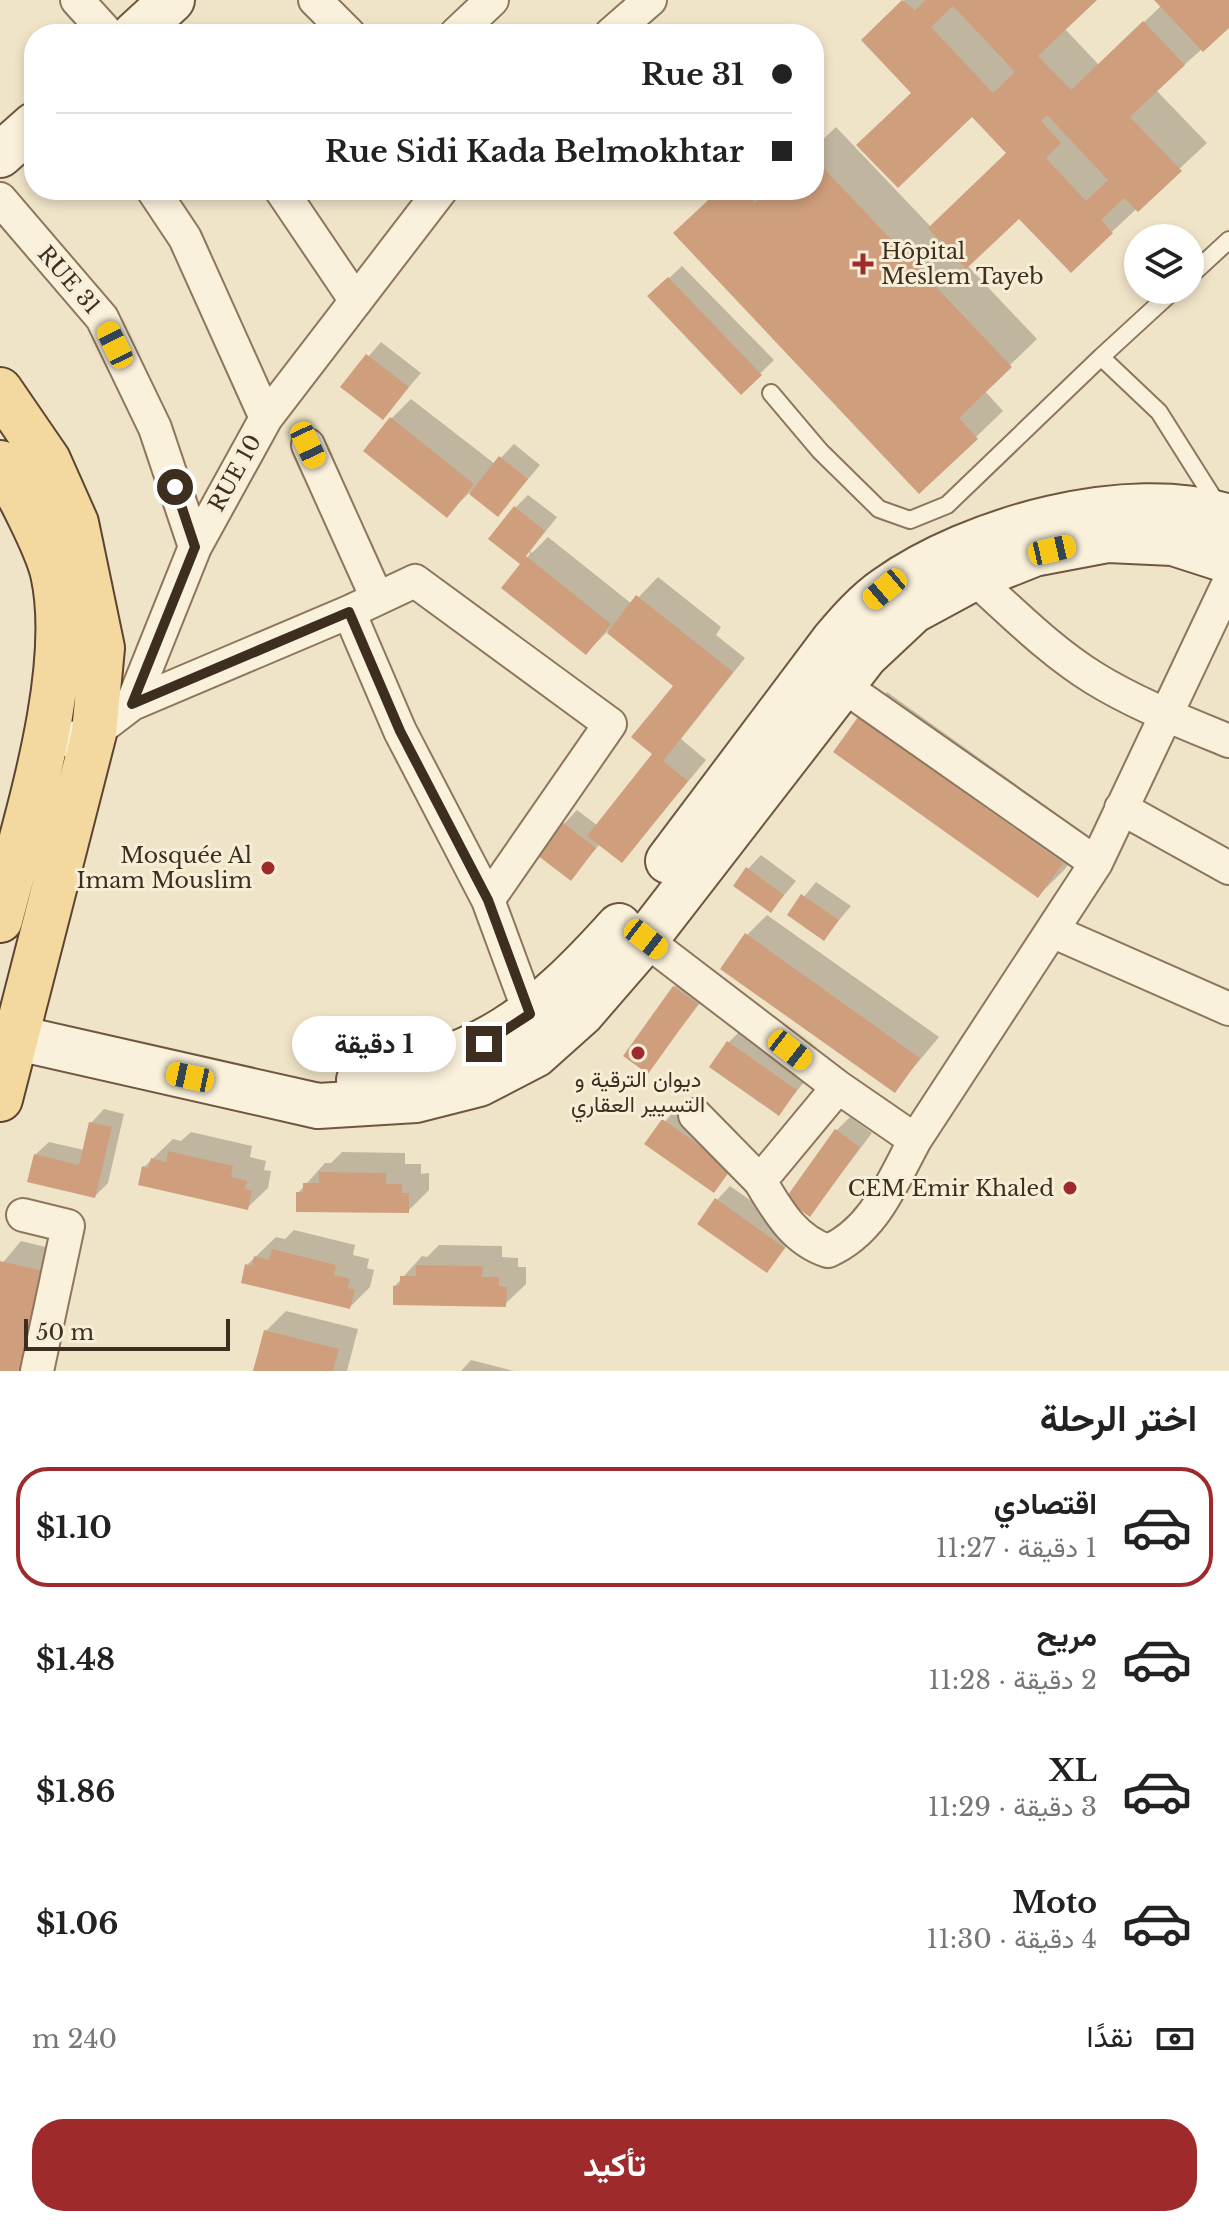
<!DOCTYPE html>
<html lang="ar">
<head>
<meta charset="utf-8">
<style>
  body { margin:0; font-family:"Libre Baskerville",Vazirmatn,serif; background:#f2f2f2; color:#222; direction:rtl; height:100vh; display:flex; flex-direction:column; font-size:30px; white-space:nowrap }
  * { box-sizing:border-box; margin:0 }
  p { font-size:26px; color:#767676 }
  .icon { flex:none; width:44px; height:44px; fill:none; stroke:currentColor; stroke-width:2; stroke-linecap:round; stroke-linejoin:round }
  .map { position:relative; height:1371px; overflow:hidden; direction:ltr }
  .details { display:flex; flex-direction:column; background:#fff; flex:1 }
  .details>* { flex:none }
  .top-card { position:absolute; left:24px; top:24px; width:800px; height:176px; border-radius:32px; box-shadow:0 4px 12px #0003; direction:rtl; display:grid; align-content:center; height:176px; padding:0 32px; background:#fff }
  .controls { position:absolute; left:1124px; top:224px; display:grid; gap:16px }
  .controls a { display:grid; place-items:center; width:80px; height:80px; border-radius:50%; background:#fff; box-shadow:0 4px 12px #0003; font-size:40px }
  .scale { position:absolute; left:24px; bottom:20px; width:206px; box-sizing:border-box; padding-left:8px; border:4px solid #3d2e20; border-top:0; font-size:22px; line-height:28px; white-space:nowrap; color:#3d2e20; -webkit-text-stroke:6px #f7eed8; paint-order:stroke }
  .end { position:absolute; width:36px; height:36px; margin:-18px; border:10px solid #3d2e20; background:#fff; box-shadow:0 0 0 4px #fff }
  .from { border-radius:50% }
  .bubble { position:absolute; height:56px; border-radius:28px; background:#fff; box-shadow:0 4px 12px #0003; font-size:26px; font-weight:700; line-height:56px; text-align:center; direction:rtl }
  .car { position:absolute; width:24px; height:48px; margin:-24px -12px; border-radius:10px; box-shadow:0 0 6px 2px #0007; background:linear-gradient(#f5c518 24%,#345 0 40%,#f5c518 0 76%,#345 0 86%,#f5c518 0) }
  .top-card b { display:flex; align-items:center; gap:28px; height:76px; font-size:30px }
  .top-card b+b { border-top:2px solid #e0e0e0 }
  .top-card i { width:20px; height:20px; background:#222 }
  ul { padding:0; list-style:none }
  li { display:flex; align-items:center; gap:24px; height:120px; margin:0 16px 12px; padding:0 16px; border:4px solid transparent; border-radius:32px }
  li div { flex:1 }
  li b { display:block; font-size:30px }
  li em { font-style:normal; font-weight:700 }
  li.active { border-color:#9e2a2b }
  li>.icon { width:72px; height:72px; stroke-width:1.5 }
  h2 { padding:0 32px; font-size:36px; line-height:96px }
  .pay { display:flex; align-items:center; gap:20px; height:88px; padding:0 32px; font-size:30px }
  .pay p { margin-inline-start:auto }
  .cta { display:flex; gap:16px; margin-top:auto; padding:16px 32px }
  .cta a { flex:1; height:92px; border-radius:32px; background:#9e2a2b; color:#fff; font-size:32px; font-weight:700; line-height:92px; text-align:center }
  .map>svg:first-child { display:block }
  .shadow { fill:#0003 }
  .building { fill:#cf9f7d; fill-rule:evenodd }
  .lines { fill:none; stroke-linecap:round; stroke-linejoin:round }
  .lane-casing { stroke:#8d765c; stroke-width:20 }
  .street-casing { stroke:#8d765c; stroke-width:36 }
  .secondary-casing { stroke:#6f573f; stroke-width:48 }
  .primary-casing { stroke:#5b4430; stroke-width:48 }
  .lane { stroke:#faf1dc; stroke-width:16 }
  .street { stroke:#faf1dc; stroke-width:32 }
  .secondary { stroke:#faf1dc; stroke-width:44 }
  .primary { stroke:#f3d9a0; stroke-width:44 }
  .route { stroke:#3d2e20; stroke-width:10 }
  .poi-dot { fill:#9e2a2b; stroke:#f7eed8; stroke-width:3 }
  .labels { text-anchor:middle; dominant-baseline:central; stroke-width:6; stroke-linejoin:round; paint-order:stroke }
  .poi-label { font-size:22px; fill:#3d2e20; stroke:#f7eed8; text-anchor:end }
  .street-label { font-size:22px; fill:#3d2e20; stroke:#f7eed8 }
</style>
</head>
<body>
<div class="map">
<svg width="1229" height="1371" viewBox="0 0 1229 1371">
  <rect width="100%" height="100%" fill="#f0e4c8"/>
  <path class="shadow" d="M904,0H1094L1064,28L1099,65L1162,5L1157,0H1229V25L1156,90L1207,143L1071,270L1019,216L967,265L1037,339L984,390L1003,411L920,491L720,190H814V148L836,127L931,227L1008,153L973,115L913,92L863,40Z
    M682,266L774,360L741,392L650,296Z
    M381,342L421,373L383,418L343,386Z
    M411,399L495,464L514,444L540,465L498,515L470,492L447,515L391,419Z
    M528,495L557,517L530,551L532,553L548,537L632,604L658,577L721,627L716,635L745,658L681,739L706,760L622,861L600,844L571,878L564,824L577,810L598,826L655,753L676,685L608,631L586,653L503,588L530,554L515,508Z
    M887,692L1088,836L1065,869L1038,896L860,719Z
    M761,855L796,881L771,911L748,869Z
    M816,882L851,906L823,939L789,915Z
    M767,915L939,1037L894,1091L747,935Z
    M688,974L710,990L648,1071L674,987Z
    M742,1029L809,1076L779,1113L728,1043Z
    M677,1107L744,1153L714,1191L647,1144Z
    M104,1109L124,1114L108,1183L95,1196L35,1155L49,1142L84,1150L91,1123Z
    M850,1117L872,1133L810,1215L836,1131Z
    M191,1132L252,1146L250,1157L266,1161L264,1170L271,1171L268,1188L247,1208L144,1167L173,1139L181,1141Z
    M342,1152L405,1153V1164H421V1174L429,1173V1190L408,1211L298,1193L325,1163H331Z
    M730,1186L797,1233L767,1270L717,1200Z
    M294,1230L355,1245L353,1255L369,1259L367,1268L374,1270L370,1287L350,1307L247,1265L276,1237L285,1239Z
    M21,1241L62,1251L23,1371H0V1266Z
    M439,1245L502,1246V1257L518,1258V1267H526V1284L505,1304L395,1286L422,1256L427,1257Z
    M286,1311L358,1329L347,1371H253L266,1331Z
    M471,1360L514,1371H461Z"/>
  <path class="building" d="M902,0L915,10L926,0H1097L1038,56L1071,90L1143,21L1185,65L1130,117L1182,171L1138,212L1124,198L1101,220L1113,233L1071,273L1019,219L966,269L928,228L1006,153L972,117L898,188L856,145L911,93L861,40ZM953,6L1015,72L993,93L931,27ZM1047,115L1108,180L1086,201L1046,158L1061,143L1041,121Z
    M1154,0H1229V28L1203,52Z
    M814,158L1012,367L959,418L978,439L919,494L673,233L719,190H743L755,203L768,190H814Z
    M668,277L762,375L741,395L647,296Z
    M366,354L409,387L383,420L340,387Z
    M390,417L474,484L447,518L363,451Z
    M499,456L528,479L498,517L469,494Z
    M514,506L545,531L526,556L611,624L586,655L501,588L520,564L488,539Z
    M636,595L733,672L663,761L688,781L622,863L587,836L652,754L631,737L673,686L607,633Z
    M858,717L1063,863L1038,898L833,752Z
    M562,822L596,848L571,881L537,855Z
    M746,867L784,895L771,913L733,886Z
    M801,894L839,920L824,941L787,915Z
    M745,933L920,1058L895,1093L720,969Z
    M673,986L698,1004L648,1074L623,1056Z
    M727,1041L797,1090L779,1116L709,1067Z
    M662,1119L732,1168L714,1193L644,1144Z
    M89,1122L112,1127L95,1198L27,1182L34,1154L79,1165Z
    M835,1129L860,1147L810,1217L785,1199Z
    M168,1151L233,1166L231,1177L247,1181L245,1189L252,1191L248,1210L138,1185L142,1166L148,1168L151,1158L166,1162Z
    M319,1172L386,1173V1184H402V1193H409V1213L296,1212V1192H303V1183H319Z
    M715,1198L785,1248L767,1273L697,1224Z
    M272,1249L336,1265L334,1275L350,1279L348,1288L355,1290L350,1309L241,1283L245,1264L252,1266L254,1256L269,1260Z
    M0,1261L43,1271L19,1371H0Z
    M416,1265L483,1266L482,1277H499V1286L507,1287L506,1307L393,1305V1286L400,1285V1276H416Z
    M264,1330L339,1349L333,1371H253Z"/>
  <g class="lines">
    <g class="lane-casing">
      <path id="lane" d="M1190,276L1229,240
        M1101,357L1174,290
        M771,393L820,451L879,509L910,520L947,505L1101,357L1159,412L1219,507"/>
    </g>
    <g class="street-casing">
      <path id="street" d="M77,0L108,34
        M315,0L349,34
        M456,34L492,0
        M611,34L650,0
        M153,190L185,238L266,418
        M281,190L356,301
        M0,199L102,318L155,428L195,547
        M308,445L377,598
        M974,578C1012,612 1050,651 1094,678C1136,704 1183,722 1229,741
        M349,612L415,581L610,724L488,900
        M842,685L1096,863
        M132,704L349,612L400,731L488,900L530,1014
        M46,744L94,733L132,704L195,547L266,418L441,190
        M1121,808L1229,868
        M630,928L838,1087L915,1140L1096,863L1229,582
        M1052,931L1229,1009
        M695,1115L760,1181L838,1087
        M760,1181C778,1211 794,1240 828,1251C874,1231 892,1182 915,1140
        M23,1215L68,1226L37,1371"/>
    </g>
    <g class="secondary-casing">
      <path id="secondary" d="M135,34L172,0
        M0,155L34,125
        M668,861L834,640C850,621 866,603 886,589C970,529 1128,485 1229,517
        M0,1034L318,1106L416,1100L479,1084L535,1055L582,1013L646,939L865,656L913,611L974,578L1034,554L1108,540L1173,543L1229,561
        M359,1080C483,1059 537,1017 619,926"/>
    </g>
    <g class="primary-casing">
      <path id="primary" d="M0,390L48,460L76,523L102,648L94,733L0,1099
        M0,463C15,484 47,548 53,573C75,672 25,822 0,920"/>
    </g>
    <use href="#lane" class="lane"/>
    <use href="#street" class="street"/>
    <use href="#secondary" class="secondary"/>
    <use href="#primary" class="primary"/>
  </g>
  <g class="lines">
    <path class="route" d="M175,487L195,547L132,704L349,612L400,731L488,900L530,1014L484,1044"/>
  </g>
  <g class="poi-dot">
    <path d="M859 252h8v8h8v8h-8v8h-8v-8h-8v-8h8z"/>
    <circle cx="268" cy="868" r="8"/>
    <circle cx="638" cy="1053" r="8"/>
    <circle cx="1070" cy="1188" r="8"/>
  </g>
  <g class="labels">
    <g class="poi-label">
      <text x="881" y="251" text-anchor="start">Hôpital<tspan x="881" dy="25">Meslem Tayeb</tspan></text>
      <text x="252" y="855">Mosquée Al<tspan x="252" dy="25">Imam Mouslim</tspan></text>
      <text x="638" y="1079" text-anchor="middle">ديوان الترقية و<tspan x="638" dy="25">التسيير العقاري</tspan></text>
      <text x="1054" y="1188">CEM Emir Khaled</text>
    </g>
    <g class="street-label">
      <text transform="translate(69 280) rotate(49)">RUE 31</text>
      <text transform="translate(235 473) rotate(-61)">RUE 10</text>
    </g>
  </g>
</svg>
<div class="controls">
<a><svg class="icon" aria-label="layers" viewBox="0 0 24 24"><path d="M12 4l9 5-9 5-9-5zM3 14l9 5 9-5"/></svg></a>
</div>
<div class="scale">50 m</div>
<i class="end from" style="left:175px;top:487px"></i>
<i class="end" style="left:484px;top:1044px"></i>
<div class="bubble" style="left:292px;top:1016px;width:164px">1 دقيقة</div>
<i class="car" style="left:115px;top:345px;rotate:334deg"></i>
<i class="car" style="left:308px;top:445px;rotate:155deg"></i>
<i class="car" style="left:1052px;top:550px;rotate:77deg"></i>
<i class="car" style="left:885px;top:589px;rotate:230deg"></i>
<i class="car" style="left:646px;top:939px;rotate:128deg"></i>
<i class="car" style="left:790px;top:1050px;rotate:128deg"></i>
<i class="car" style="left:190px;top:1077px;rotate:282deg"></i>
<div class="top-card">
<b><i class="from"></i>Rue 31</b>
<b><i></i>Rue Sidi Kada Belmokhtar</b>
</div>
</div>
<section class="details">
<h2>اختر الرحلة</h2>
<ul>
<li class="active"><svg class="icon" aria-label="car" viewBox="0 0 24 24"><path d="M5 17H2v-5l4-1 3-4h7l3 4 3 1v5h-3M9 17h6M6 11h13"/><circle cx="7" cy="17" r="2"/><circle cx="17" cy="17" r="2"/></svg><div><b>اقتصادي</b><p>1 دقيقة · 11:27</p></div><em>$1.10</em></li>
<li><svg class="icon" aria-label="car" viewBox="0 0 24 24"><path d="M5 17H2v-5l4-1 3-4h7l3 4 3 1v5h-3M9 17h6M6 11h13"/><circle cx="7" cy="17" r="2"/><circle cx="17" cy="17" r="2"/></svg><div><b>مريح</b><p>2 دقيقة · 11:28</p></div><em>$1.48</em></li>
<li><svg class="icon" aria-label="car" viewBox="0 0 24 24"><path d="M5 17H2v-5l4-1 3-4h7l3 4 3 1v5h-3M9 17h6M6 11h13"/><circle cx="7" cy="17" r="2"/><circle cx="17" cy="17" r="2"/></svg><div><b>XL</b><p>3 دقيقة · 11:29</p></div><em>$1.86</em></li>
<li><svg class="icon" aria-label="car" viewBox="0 0 24 24"><path d="M5 17H2v-5l4-1 3-4h7l3 4 3 1v5h-3M9 17h6M6 11h13"/><circle cx="7" cy="17" r="2"/><circle cx="17" cy="17" r="2"/></svg><div><b>Moto</b><p>4 دقيقة · 11:30</p></div><em>$1.06</em></li>
</ul>
<div class="pay"><svg class="icon" aria-label="cash" viewBox="0 0 24 24"><path d="M3 7h18v10H3z"/><circle cx="12" cy="12" r="2"/></svg>نقدًا<p>240 m</p></div>
<div class="cta"><a>تأكيد</a></div>
</section>
</body>
</html>
